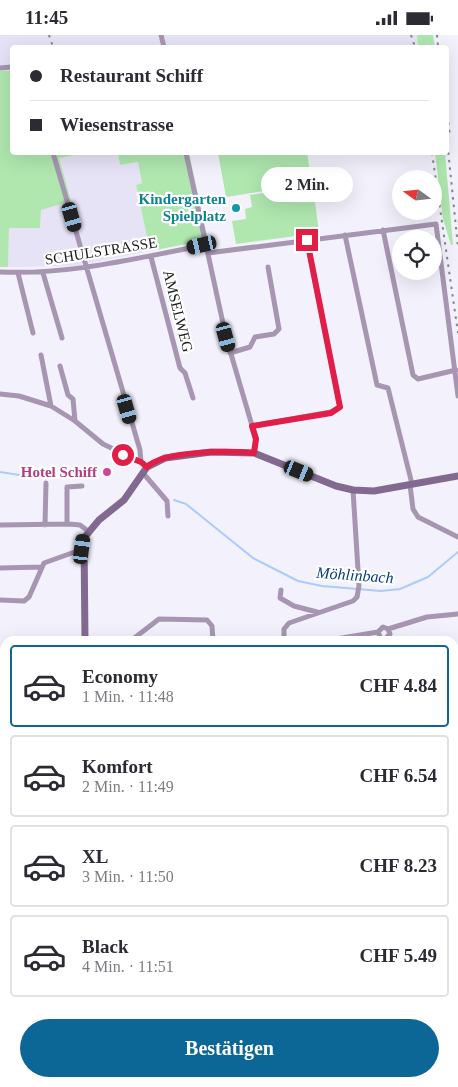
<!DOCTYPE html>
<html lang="de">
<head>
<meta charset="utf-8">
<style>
  body { margin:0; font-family:"Times New Roman",serif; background:#f7f7f7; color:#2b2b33; height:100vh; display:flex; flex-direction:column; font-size:19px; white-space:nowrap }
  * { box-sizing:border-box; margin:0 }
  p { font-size:16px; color:#7c7c81 }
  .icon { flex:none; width:28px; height:28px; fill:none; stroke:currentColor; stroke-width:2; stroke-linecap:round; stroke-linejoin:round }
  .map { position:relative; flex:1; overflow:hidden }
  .details { position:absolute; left:0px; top:601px; width:459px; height:451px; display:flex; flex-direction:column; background:#fff; border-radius:15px 15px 0 0; box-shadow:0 5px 20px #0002 }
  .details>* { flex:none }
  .hud { position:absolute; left:10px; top:10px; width:439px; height:110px; border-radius:5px; box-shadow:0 5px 20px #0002; display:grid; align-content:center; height:110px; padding:0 20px; background:#fff }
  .needle { width:32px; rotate:285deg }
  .controls { position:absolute; left:392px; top:135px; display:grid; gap:10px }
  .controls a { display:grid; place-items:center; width:50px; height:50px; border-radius:50%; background:#fff; box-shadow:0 5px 20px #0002; font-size:25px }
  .end { position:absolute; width:22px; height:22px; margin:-11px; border:6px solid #e11d48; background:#fff; box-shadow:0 0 0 2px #fff }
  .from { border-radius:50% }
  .bubble { position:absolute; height:35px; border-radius:18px; background:#fff; box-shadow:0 5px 20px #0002; font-size:16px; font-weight:700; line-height:35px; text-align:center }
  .car { position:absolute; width:15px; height:30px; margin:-15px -8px; border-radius:6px; box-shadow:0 0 4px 1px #0007; background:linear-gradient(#222 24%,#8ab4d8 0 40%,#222 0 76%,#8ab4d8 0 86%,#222 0) }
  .hud b { display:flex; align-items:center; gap:18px; height:48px; font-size:19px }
  .hud b+b { border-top:1px solid #e1e1e2 }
  .hud i { width:12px; height:12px; background:#2b2b33 }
  ul { padding:9px 0 0; list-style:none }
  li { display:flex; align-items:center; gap:15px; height:82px; margin:0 10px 8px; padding:0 10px; border:2px solid #e1e1e2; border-radius:5px }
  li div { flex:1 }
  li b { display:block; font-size:19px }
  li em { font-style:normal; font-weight:700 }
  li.on { border-color:#0c6797 }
  li>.icon { width:45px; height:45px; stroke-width:1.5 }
  .primary-button { display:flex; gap:10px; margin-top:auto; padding:10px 20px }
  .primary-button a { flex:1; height:58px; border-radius:30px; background:#0c6797; color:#fff; font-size:20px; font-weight:700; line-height:58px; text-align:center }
  .status { display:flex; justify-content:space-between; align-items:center; height:35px; padding:0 25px; background:#fff; direction:ltr }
  .status svg { height:14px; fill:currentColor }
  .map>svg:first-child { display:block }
  .built { fill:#e6e3f6 }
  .green { fill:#afe7af }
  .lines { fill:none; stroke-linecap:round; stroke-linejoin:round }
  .stream { stroke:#a9ccfc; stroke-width:2 }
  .street { stroke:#a796b1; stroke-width:5 }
  .secondary { stroke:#826990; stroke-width:7 }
  .rail { stroke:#86848c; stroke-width:2; stroke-dasharray:2.5 5; stroke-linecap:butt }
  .route { stroke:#e11d48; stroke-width:6 }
  .culture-dot { fill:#0f9aa8; stroke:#fff; stroke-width:2 }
  .hotel-dot { fill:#d1479c; stroke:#fff; stroke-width:2 }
  .labels { text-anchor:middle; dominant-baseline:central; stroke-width:4.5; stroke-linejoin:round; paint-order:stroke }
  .culture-label { font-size:15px; font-weight:bold; fill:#0d838f; stroke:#fff; text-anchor:end }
  .street-label { font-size:15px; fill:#1a191d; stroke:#fff }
  .hotel-label { font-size:15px; font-weight:bold; fill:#b23c85; stroke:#fff; text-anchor:end }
  .water-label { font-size:16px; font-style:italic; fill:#063f84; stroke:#fff }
</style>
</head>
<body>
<div class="status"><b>11:45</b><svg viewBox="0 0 49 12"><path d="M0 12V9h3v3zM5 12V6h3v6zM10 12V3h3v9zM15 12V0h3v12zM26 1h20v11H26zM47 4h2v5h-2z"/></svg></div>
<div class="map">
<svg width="458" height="1052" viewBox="0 0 458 1052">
  <rect width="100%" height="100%" fill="#f3f1fc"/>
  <path class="built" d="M0,0H417L418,12H12V36H0Z
    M86,118H118L120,130L138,127L142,148L136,150L150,216L76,231L8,232L9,193H40L41,175L59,123Z
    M0,885H5V1048H152V1052H0Z"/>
  <path class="green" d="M417,0H433L435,12H418Z
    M0,36H12V118H86L59,123L71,166L41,175L40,193H9L8,232H0Z
    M118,118H189L208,205L150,216L136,150L142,148L138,127L120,130Z
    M218,118H307L311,142L300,144L301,150L226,162Z
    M435,118H445L453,210H451L443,184Z
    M312,144L319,198L236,209L232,186L246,184L245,174L252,172L250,160L304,152L303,145Z"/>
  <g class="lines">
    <path class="stream" d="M0,437L39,443
      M174,465L186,469L253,523L298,546L322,551L381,556L400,554L428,542L458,517"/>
    <path class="street" d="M161,0L164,12
      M0,33L12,32
      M53,118L140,415L141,427
      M186,118L226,302L256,404L254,418
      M383,195L413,340L418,344L456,335
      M345,200L377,350L388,353L412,449
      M208,218L436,189L458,361
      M151,222L180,333L185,338L193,363
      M0,237C73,240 135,223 206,210
      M18,238L33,298
      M43,238L62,303
      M230,318L250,312L255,302L274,299L279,294L268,232
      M41,320L51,371
      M60,331L68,360L73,364L75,386
      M0,359L19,361L51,371L75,386L103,409L143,428
      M252,391L331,377L340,372L307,205
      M143,438L167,466L168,481
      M410,450L413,474L418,482L458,502
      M67,489V452L82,451
      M0,490L69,489L80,490L88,496
      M45,490L46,448
      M0,533L41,532
      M281,555L280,563L294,571L317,577
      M0,565L24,566L29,562L44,528L83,514
      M388,594L427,582L458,579
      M102,606L133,604L159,584L207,585L212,591L213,606
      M284,606V594L289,588L353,566L357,562L359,551L353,455
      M324,606L378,597L383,592L388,594L390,599L385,604H381L378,597
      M0,885H5"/>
    <path class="secondary" d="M85,606L84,503L99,485L124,465L147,432L165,423L211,417L254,418L336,451L353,455L374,456L458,441
      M0,662H5
      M156,1048V1052"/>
    <path class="rail" d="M49,0L53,12
      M411,0L415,12
      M437,0L438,12
      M446,65L450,102
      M446,95L458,212
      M432,118L458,298
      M0,894L5,895
      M454,919L458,915
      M119,1048V1052
      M217,1052L221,1048"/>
  </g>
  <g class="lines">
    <path class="route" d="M123,420L141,427L147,432C165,415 229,416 254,418L256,404L252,391L331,378L340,372L307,205"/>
  </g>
  <circle class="culture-dot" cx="236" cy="173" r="5"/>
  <circle class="hotel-dot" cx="107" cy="437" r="5"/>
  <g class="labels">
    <g class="culture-label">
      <text x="226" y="164">Kindergarten<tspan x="226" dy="17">Spielplatz</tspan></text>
    </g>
    <g class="street-label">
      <text transform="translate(101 216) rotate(-9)">SCHULSTRASSE</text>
      <text transform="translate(178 276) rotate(76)">AMSELWEG</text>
    </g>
    <g class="hotel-label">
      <text x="97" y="437">Hotel Schiff</text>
    </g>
    <g class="water-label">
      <text transform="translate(355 540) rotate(4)">Möhlinbach</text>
    </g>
  </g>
</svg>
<div class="controls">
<a><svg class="needle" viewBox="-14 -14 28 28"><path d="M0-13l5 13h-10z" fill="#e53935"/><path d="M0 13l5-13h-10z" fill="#7c7c81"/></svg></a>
<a><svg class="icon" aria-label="locate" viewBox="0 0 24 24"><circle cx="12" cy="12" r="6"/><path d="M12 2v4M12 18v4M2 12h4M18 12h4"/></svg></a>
</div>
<i class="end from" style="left:123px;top:420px"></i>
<i class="end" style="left:307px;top:205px"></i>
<div class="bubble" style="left:261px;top:132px;width:92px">2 Min.</div>
<i class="car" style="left:72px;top:182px;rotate:164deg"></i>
<i class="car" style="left:202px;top:210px;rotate:257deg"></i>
<i class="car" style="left:226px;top:302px;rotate:165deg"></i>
<i class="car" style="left:127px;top:374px;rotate:164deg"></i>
<i class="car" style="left:299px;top:436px;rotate:112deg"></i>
<i class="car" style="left:82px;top:514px;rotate:7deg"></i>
<div class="hud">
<b><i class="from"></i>Restaurant Schiff</b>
<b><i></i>Wiesenstrasse</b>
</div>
<section class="details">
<ul>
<li class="on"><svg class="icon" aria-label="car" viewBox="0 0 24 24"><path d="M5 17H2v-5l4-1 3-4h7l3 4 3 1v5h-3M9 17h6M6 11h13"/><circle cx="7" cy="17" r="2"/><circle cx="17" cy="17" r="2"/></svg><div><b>Economy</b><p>1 Min. · 11:48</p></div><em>CHF 4.84</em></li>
<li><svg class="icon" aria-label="car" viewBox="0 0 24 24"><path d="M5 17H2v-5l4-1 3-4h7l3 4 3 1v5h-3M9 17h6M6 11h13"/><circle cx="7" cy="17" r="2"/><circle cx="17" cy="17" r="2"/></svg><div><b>Komfort</b><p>2 Min. · 11:49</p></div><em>CHF 6.54</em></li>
<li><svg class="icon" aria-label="car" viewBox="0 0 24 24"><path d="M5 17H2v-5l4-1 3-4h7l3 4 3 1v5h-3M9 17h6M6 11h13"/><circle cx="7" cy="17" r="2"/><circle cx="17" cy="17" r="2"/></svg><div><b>XL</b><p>3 Min. · 11:50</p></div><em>CHF 8.23</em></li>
<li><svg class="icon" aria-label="car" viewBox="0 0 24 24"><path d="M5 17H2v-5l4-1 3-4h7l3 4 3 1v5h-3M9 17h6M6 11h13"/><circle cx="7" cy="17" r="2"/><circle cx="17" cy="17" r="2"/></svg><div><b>Black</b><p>4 Min. · 11:51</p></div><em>CHF 5.49</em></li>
</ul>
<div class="primary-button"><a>Bestätigen</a></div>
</section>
</div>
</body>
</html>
